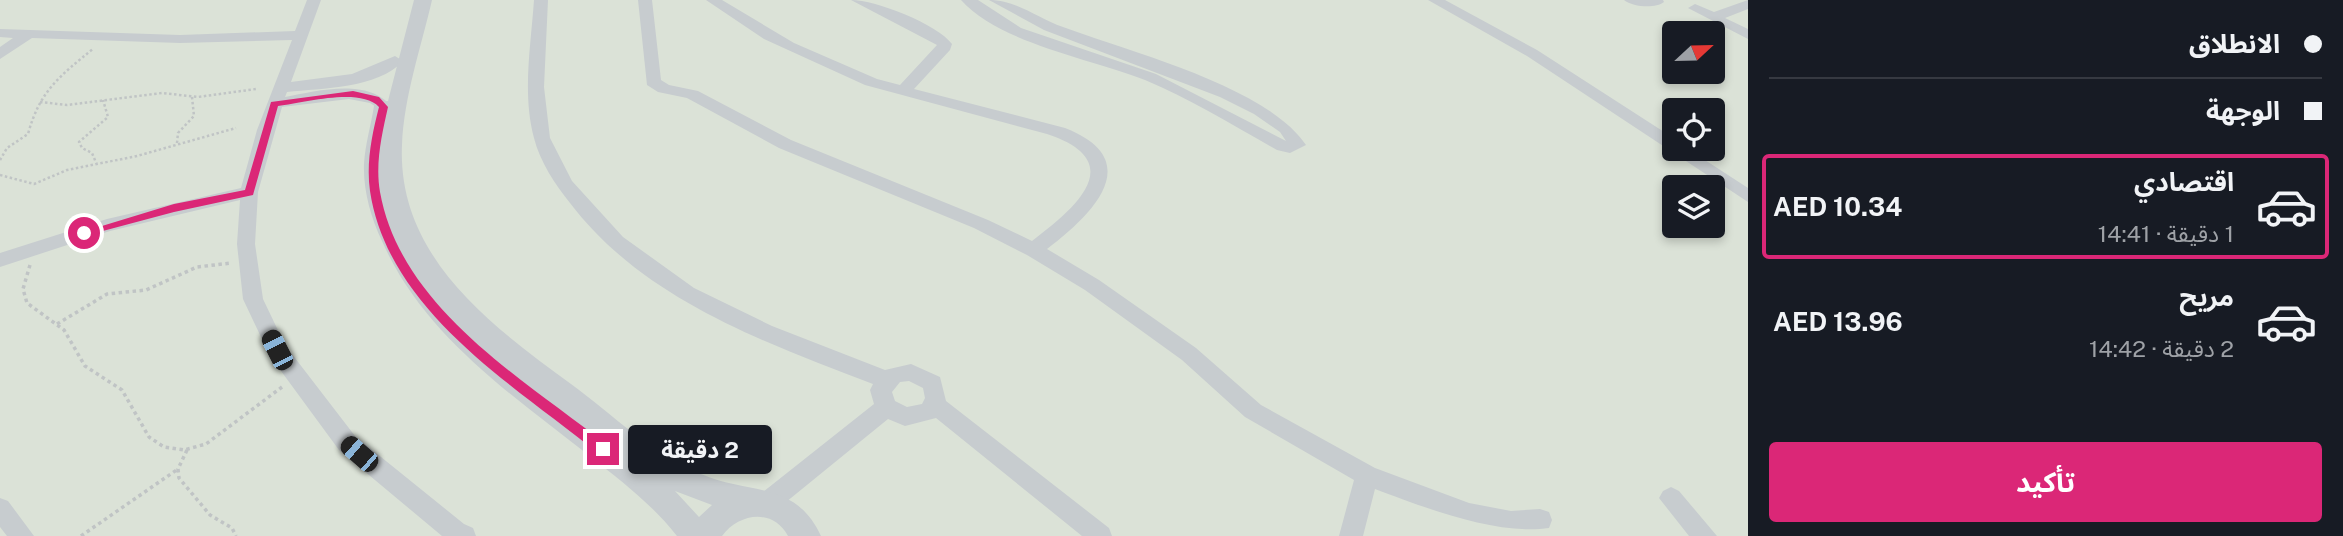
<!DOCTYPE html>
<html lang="ar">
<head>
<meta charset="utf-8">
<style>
  body { margin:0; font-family:"Public Sans","Noto Sans Arabic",sans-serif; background:#242831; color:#f1f3f6; direction:rtl; height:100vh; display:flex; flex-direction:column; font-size:26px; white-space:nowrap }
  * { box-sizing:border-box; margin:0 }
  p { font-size:23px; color:#9ea1a6 }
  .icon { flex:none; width:38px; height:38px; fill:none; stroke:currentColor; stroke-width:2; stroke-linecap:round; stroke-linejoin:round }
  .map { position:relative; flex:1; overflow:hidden; direction:ltr }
  .drawer { display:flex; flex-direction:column; background:#171b24; width:595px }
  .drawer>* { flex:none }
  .banner { display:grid; align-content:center; height:154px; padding:0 21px; background:#171b24 }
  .needle { width:46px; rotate:68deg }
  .buttons { position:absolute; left:1662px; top:21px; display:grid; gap:14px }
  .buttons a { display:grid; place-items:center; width:63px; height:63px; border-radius:7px; background:#171b24; box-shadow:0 4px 10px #0003; font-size:35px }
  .end { position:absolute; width:32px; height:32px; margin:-16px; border:9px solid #db2777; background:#fff; box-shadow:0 0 0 4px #fff }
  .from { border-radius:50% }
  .bubble { position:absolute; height:49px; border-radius:7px; background:#171b24; box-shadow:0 4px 10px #0003; font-size:23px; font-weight:700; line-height:49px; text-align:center; direction:rtl }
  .car { position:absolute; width:21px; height:42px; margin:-21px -10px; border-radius:9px; box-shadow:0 0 5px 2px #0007; background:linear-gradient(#222 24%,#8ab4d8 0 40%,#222 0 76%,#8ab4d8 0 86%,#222 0) }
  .banner b { display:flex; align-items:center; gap:24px; height:66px; font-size:26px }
  .banner b+b { border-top:2px solid #363941 }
  .banner i { width:18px; height:18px; background:#f1f3f6 }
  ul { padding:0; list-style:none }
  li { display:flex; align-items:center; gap:21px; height:105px; margin:0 14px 10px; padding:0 7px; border:4px solid transparent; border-radius:7px }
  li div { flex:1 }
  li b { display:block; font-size:26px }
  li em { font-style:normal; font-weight:700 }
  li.active { border-color:#db2777 }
  li>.icon { width:63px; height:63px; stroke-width:1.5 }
  .cta { display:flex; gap:14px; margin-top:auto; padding:14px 21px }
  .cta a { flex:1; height:80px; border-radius:7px; background:#db2777; color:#fff; font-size:28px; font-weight:700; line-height:80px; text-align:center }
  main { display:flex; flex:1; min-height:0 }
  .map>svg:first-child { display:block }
  .green { fill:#dbe2d7; fill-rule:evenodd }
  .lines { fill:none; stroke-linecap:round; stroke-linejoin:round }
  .path-far1 { stroke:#c0c4c5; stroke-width:2.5; stroke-dasharray:2.5 2.5; stroke-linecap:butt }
  .path { stroke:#c0c4c5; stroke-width:3.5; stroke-dasharray:3.5 3.5; stroke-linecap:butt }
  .minor { fill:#c7cccf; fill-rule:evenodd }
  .tertiary { fill:#c7cccf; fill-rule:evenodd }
  .route { fill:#db2777 }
</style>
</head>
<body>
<main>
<section class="drawer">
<div class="banner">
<b><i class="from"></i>الانطلاق</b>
<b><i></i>الوجهة</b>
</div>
<ul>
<li class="active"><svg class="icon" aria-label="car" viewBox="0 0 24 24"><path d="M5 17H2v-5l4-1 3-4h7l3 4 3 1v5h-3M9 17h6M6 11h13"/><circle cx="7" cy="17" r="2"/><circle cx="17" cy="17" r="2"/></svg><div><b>اقتصادي</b><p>1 دقيقة · 14:41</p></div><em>AED 10.34</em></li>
<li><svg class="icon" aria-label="car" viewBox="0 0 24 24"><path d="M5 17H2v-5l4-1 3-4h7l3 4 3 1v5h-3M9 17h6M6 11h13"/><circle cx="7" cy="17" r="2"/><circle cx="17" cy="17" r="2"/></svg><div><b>مريح</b><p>2 دقيقة · 14:42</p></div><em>AED 13.96</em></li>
</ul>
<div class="cta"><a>تأكيد</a></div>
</section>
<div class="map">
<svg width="1748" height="536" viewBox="0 0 1748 536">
  <rect width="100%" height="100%" fill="#f9f9f7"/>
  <path class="green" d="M0,0H1748V536H0ZM1675,33H1713V72H1675ZM1675,110H1713V149H1675ZM1675,187H1713V226H1675Z"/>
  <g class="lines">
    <path class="path-far1" d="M40,102L67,105L162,93L198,97L256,89
      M177,143L178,133L194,116L192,97
      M0,160L7,148L28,134C40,90 60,76 94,48
      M97,165L92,153L82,148L79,142L108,117L103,100
      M0,175L34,184L67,170L137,156L236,128"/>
    <path class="path" d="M30,265L23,289L27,303L64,330L85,366L122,390L149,437L164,447L184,450L206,444L282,387
      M57,324L107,294L146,290L197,267L231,263
      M187,450L178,469L179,478L210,515L232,528L236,536
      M81,536L178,469"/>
    <path class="minor" d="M307,0H321L291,82L352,74L395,56L403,61C377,89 322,88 287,92L285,97C317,91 368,77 392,107L384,112L370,103L349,99L282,107L258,192L255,244L263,299L285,345L355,436L464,524L473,528L476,536H442L339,450L270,356L243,299L237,244L240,200L110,231L0,267V253L107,219L241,188L257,130L292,40L180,43L32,38L0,59V47L13,38L0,37V29L180,35L295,31Z
      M534,0H548L544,87L550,138L572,181L623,237L694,288L772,326L885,370L911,364L940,377L946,401L1109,528L1112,536H1082L936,418L905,426L888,419L775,511L767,514L759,511L755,503L759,495L874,404L870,390L873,384C764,342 644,300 570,203C555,184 540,162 534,138C522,94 531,45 534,0ZM909,381L923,388L925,398L922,404L907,407L895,401L892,392L900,382Z
      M638,0H652L661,80L669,85L698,91L791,140L988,220L1032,241C1073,210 1132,162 1047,134L865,85L764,39L706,0H722L794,43L877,79L900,85L937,45L851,0C876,0 937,24 952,44L950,50L914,89L1065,128C1149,161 1090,216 1047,249L1099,280L1196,348L1261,405L1375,468L1469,503L1511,511L1540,509L1549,512L1552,520L1549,528C1497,536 1423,507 1375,489L1363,536H1339L1354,480L1245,417L1182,360L1085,290L1027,255L974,228L779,148L687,98L658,92L647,85Z
      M961,0H978L1021,28L1156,74L1286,141L1280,132L1254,114L1220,97L1044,30L989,0C1017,0 1037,18 1063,27C1130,52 1266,86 1306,145L1290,153L1277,150C1234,126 1191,99 1145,80C1092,59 999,43 961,0Z
      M1428,0H1445L1537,50L1675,139V149H1688L1748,188V202L1527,56Z
      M1624,0H1663L1664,2C1655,9 1633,7 1624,0Z
      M1748,0V9L1725,18L1748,29V39L1688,8L1695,4L1714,12Z
      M1671,487L1679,491L1717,536H1689L1659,498L1663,491Z
      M0,498L8,501L34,536H7L0,527Z"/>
    <path class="tertiary" d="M414,0H432C421,48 404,96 402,145C397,256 490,325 571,384C612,414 653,455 701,474C749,495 795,480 821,536H788C773,508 739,513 722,536H677C653,505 621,481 591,457C512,395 423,335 382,241C371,218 363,190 364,164C365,145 371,125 374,106L377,102L388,101ZM675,491L712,505L699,517Z"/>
  </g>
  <path class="route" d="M353,91L379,97L388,107C382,134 375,163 380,192C401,308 522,378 607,445V453H598C512,384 388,310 370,191C366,163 372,134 379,107C360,87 304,103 278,106L253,195L174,212L84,236L79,233L174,204L245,190L271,102Z"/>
</svg>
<div class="buttons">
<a><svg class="needle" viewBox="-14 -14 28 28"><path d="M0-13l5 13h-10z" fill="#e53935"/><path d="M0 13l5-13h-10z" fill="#9ea1a6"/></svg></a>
<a><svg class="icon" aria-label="locate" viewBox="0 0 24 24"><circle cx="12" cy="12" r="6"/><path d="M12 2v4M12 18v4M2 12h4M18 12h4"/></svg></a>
<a><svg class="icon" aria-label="layers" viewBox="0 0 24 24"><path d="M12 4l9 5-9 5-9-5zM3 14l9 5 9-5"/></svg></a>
</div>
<i class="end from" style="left:84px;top:233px"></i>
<i class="end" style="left:603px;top:449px"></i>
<div class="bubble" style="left:628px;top:425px;width:144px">2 دقيقة</div>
<i class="car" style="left:277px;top:350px;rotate:333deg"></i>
<i class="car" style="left:359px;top:454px;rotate:311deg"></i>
</div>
</main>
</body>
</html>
